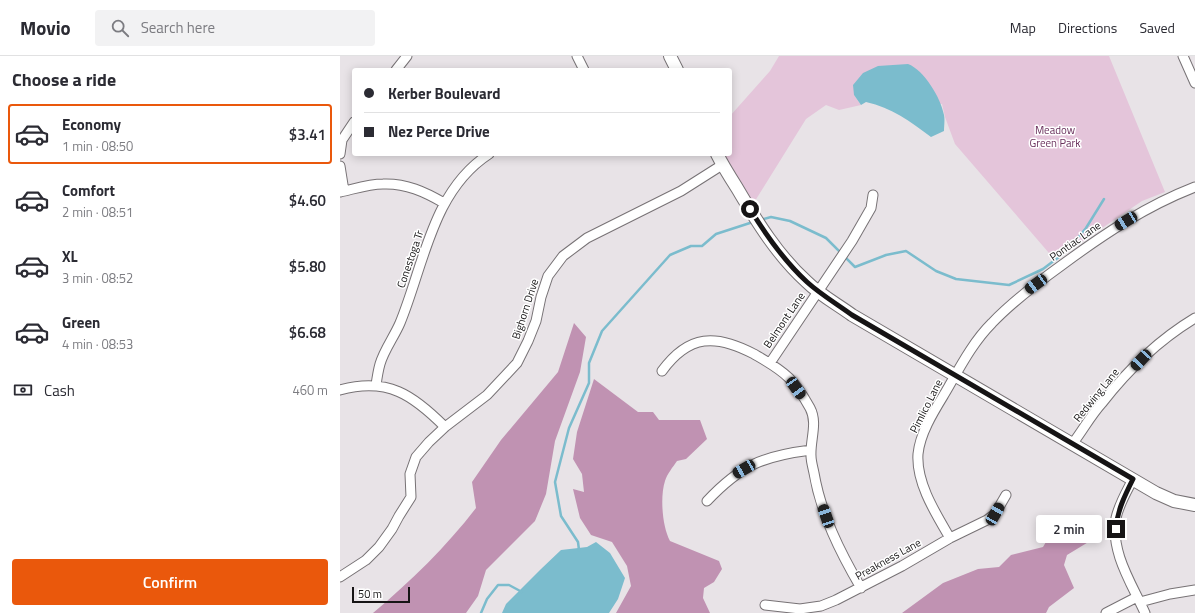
<!DOCTYPE html>
<html lang="en">
<head>
<meta charset="utf-8">
<style>
  body { margin:0; font-family:"Titillium Web",sans-serif; background:#f2f2f3; color:#2b2b33; height:100vh; display:flex; flex-direction:column; font-size:15px; white-space:nowrap }
  * { box-sizing:border-box; margin:0 }
  p { font-size:13px; color:#7c7c81 }
  .icon { flex:none; width:22px; height:22px; fill:none; stroke:currentColor; stroke-width:2; stroke-linecap:round; stroke-linejoin:round }
  .map { position:relative; flex:1; overflow:hidden }
  .details { display:flex; flex-direction:column; background:#fff; width:340px }
  .details>* { flex:none }
  .hud { position:absolute; left:12px; top:12px; width:380px; height:88px; border-radius:4px; box-shadow:0 2px 10px #0003; display:grid; align-content:center; height:88px; padding:0 12px; background:#fff }
  .scale { position:absolute; left:12px; bottom:10px; width:58px; box-sizing:border-box; padding-left:4px; border:2px solid #161415; border-top:0; font-size:11px; line-height:14px; white-space:nowrap; color:#161415; -webkit-text-stroke:3px #fff; paint-order:stroke }
  .end { position:absolute; width:18px; height:18px; margin:-9px; border:5px solid #161415; background:#fff; box-shadow:0 0 0 2px #fff }
  .from { border-radius:50% }
  .bubble { position:absolute; height:28px; border-radius:4px; background:#fff; box-shadow:0 2px 10px #0003; font-size:13px; font-weight:600; line-height:28px; text-align:center }
  .car { position:absolute; width:12px; height:24px; margin:-12px -6px; border-radius:5px; box-shadow:0 0 3px 1px #0007; background:linear-gradient(#222 24%,#8ab4d8 0 40%,#222 0 76%,#8ab4d8 0 86%,#222 0) }
  .hud b { display:flex; align-items:center; gap:14px; height:38px; font-size:15px }
  .hud b+b { border-top:1px solid #e1e1e2 }
  .hud i { width:10px; height:10px; background:#2b2b33 }
  ul { padding:0; list-style:none }
  li { display:flex; align-items:center; gap:12px; height:60px; margin:0 8px 6px; padding:0 4px; border:2px solid transparent; border-radius:4px }
  li div { flex:1 }
  li b { display:block; font-size:15px }
  li em { font-style:normal; font-weight:600 }
  li.on { border-color:#ea580c }
  li>.icon { width:36px; height:36px; stroke-width:1.5 }
  h2 { padding:0 12px; font-size:18px; line-height:48px }
  .pay { display:flex; align-items:center; gap:10px; height:44px; padding:0 12px; font-size:15px }
  .pay p { margin-inline-start:auto }
  .cta { display:flex; gap:8px; margin-top:auto; padding:8px 12px }
  .cta a { flex:1; height:46px; border-radius:4px; background:#ea580c; color:#fff; font-size:16px; font-weight:600; line-height:46px; text-align:center }
  header { display:flex; align-items:center; gap:24px; box-sizing:border-box; height:56px; padding:0 20px; background:#fff; border-bottom:1px solid #e1e1e2 }
  header strong { font-size:19px }
  nav { display:flex; gap:22px; margin-inline-start:auto; font-size:14px }
  .search { width:280px; height:36px; background:#f2f2f3; display:flex; align-items:center; gap:10px; box-sizing:border-box; padding:0 14px; border-radius:4px; color:#7c7c81; font-size:15px }
  main { display:flex; flex:1; min-height:0 }
  .map>svg:first-child { display:block }
  .green { fill:#e4c5da }
  .forest { fill:#c092b2 }
  .water { fill:#7bbccd }
  .lines { fill:none; stroke-linecap:round; stroke-linejoin:round }
  .stream { stroke:#7bbccd; stroke-width:2.5 }
  .minor-casing { stroke:#777275; stroke-width:11 }
  .tertiary-casing { stroke:#777275; stroke-width:14 }
  .minor { stroke:#fff; stroke-width:9 }
  .tertiary { stroke:#fff; stroke-width:12 }
  .route { stroke:#161415; stroke-width:5 }
  .labels { text-anchor:middle; dominant-baseline:central; stroke-width:3; stroke-linejoin:round; paint-order:stroke }
  .park-label { font-size:11px; fill:#69305c; stroke:#fff }
  .street-label { font-size:11px; fill:#161415; stroke:#fff }
</style>
</head>
<body>
<header>
<strong>Movio</strong>
<div class="search"><svg class="icon" aria-label="search" viewBox="0 0 24 24"><circle cx="10" cy="10" r="6"/><path d="M15 15l6 6"/></svg>Search here</div>
<nav><a>Map</a><a>Directions</a><a>Saved</a></nav>
</header>
<main>
<section class="details">
<h2>Choose a ride</h2>
<ul>
<li class="on"><svg class="icon" aria-label="car" viewBox="0 0 24 24"><path d="M5 17H2v-5l4-1 3-4h7l3 4 3 1v5h-3M9 17h6M6 11h13"/><circle cx="7" cy="17" r="2"/><circle cx="17" cy="17" r="2"/></svg><div><b>Economy</b><p>1 min · 08:50</p></div><em>$3.41</em></li>
<li><svg class="icon" aria-label="car" viewBox="0 0 24 24"><path d="M5 17H2v-5l4-1 3-4h7l3 4 3 1v5h-3M9 17h6M6 11h13"/><circle cx="7" cy="17" r="2"/><circle cx="17" cy="17" r="2"/></svg><div><b>Comfort</b><p>2 min · 08:51</p></div><em>$4.60</em></li>
<li><svg class="icon" aria-label="car" viewBox="0 0 24 24"><path d="M5 17H2v-5l4-1 3-4h7l3 4 3 1v5h-3M9 17h6M6 11h13"/><circle cx="7" cy="17" r="2"/><circle cx="17" cy="17" r="2"/></svg><div><b>XL</b><p>3 min · 08:52</p></div><em>$5.80</em></li>
<li><svg class="icon" aria-label="car" viewBox="0 0 24 24"><path d="M5 17H2v-5l4-1 3-4h7l3 4 3 1v5h-3M9 17h6M6 11h13"/><circle cx="7" cy="17" r="2"/><circle cx="17" cy="17" r="2"/></svg><div><b>Green</b><p>4 min · 08:53</p></div><em>$6.68</em></li>
</ul>
<div class="pay"><svg class="icon" aria-label="cash" viewBox="0 0 24 24"><path d="M3 7h18v10H3z"/><circle cx="12" cy="12" r="2"/></svg>Cash<p>460 m</p></div>
<div class="cta"><a>Confirm</a></div>
</section>
<div class="map">
<svg width="855" height="557" viewBox="0 0 855 557">
  <rect width="100%" height="100%" fill="#e8e3e7"/>
  <path class="green" d="M439,0H769L825,136L802,145L715,204L615,88L605,61L602,48L514,39L521,49L499,54L486,49L466,63L410,153L377,98H390V60L430,15Z"/>
  <path class="forest" d="M234,267L246,281L240,316L215,385L206,438L195,465L146,514L138,540L126,557H33C71,525 106,491 136,452L132,426L161,384L218,316Z
    M254,323L298,356H313L319,364H360L367,383L346,403L337,405C333,411 327,418 325,425C320,440 322,470 330,485L379,505L382,513L374,526L364,532L363,542L370,557H276L291,530L287,510L272,486L251,479L240,462L233,433L244,436L242,418L233,403L237,376Z
    M743,460L752,466L755,482L727,499L724,509L734,532L709,551L706,557H562L603,527L638,513L659,511L671,499L703,491L710,479Z"/>
  <path class="water" d="M568,8C584,14 601,42 604,59C605,64 604,70 604,75L591,81C570,65 552,52 526,46L521,49L514,39L513,29L523,17L538,10Z
    M256,486L270,497L285,522L278,543L269,557H162L166,548L201,513L221,494L247,491Z"/>
  <g class="lines">
    <path class="stream" d="M420,164L431,161L450,165L486,182L515,211L546,199L566,195L596,215L616,223L669,229L703,213L728,194L746,172L764,143
      M239,494L238,486L221,460L215,426L229,372L249,327V307L262,275L330,199L351,190H362L376,178L413,166
      M141,557L147,543L158,529H169L182,536"/>
    <g class="minor-casing">
      <path id="minor" d="M237,0L244,14
        M843,0L855,27
        M56,14L67,0
        M0,98L2,84L14,66
        M0,110L4,135
        M0,136C14,133 29,128 43,128C66,127 85,136 104,147
        M430,307L512,185L531,152L533,139
        M322,315C349,278 376,278 414,298C426,305 439,312 449,322C456,329 465,343 470,352C478,367 470,384 471,400C471,405 473,412 474,417C481,458 500,496 521,532
        M36,329C37,322 38,315 40,308C44,294 54,281 60,267C84,209 92,135 149,98
        M0,334C48,321 73,339 105,371
        M733,387C743,374 751,359 762,347C787,315 820,283 855,262
        M793,423C787,435 779,448 776,462C770,496 792,528 805,557
        M367,445C401,409 423,400 471,394
        M610,482C596,458 576,427 578,398C580,377 594,355 605,337C619,313 632,287 652,267C673,245 697,227 722,209C764,178 806,150 855,131
        M0,521L26,504L39,491L52,473L59,460L71,441L70,418L76,401L89,386L105,371L147,339L177,307L188,285L196,265L201,241L208,220L223,200L247,182L341,135L382,109
        M800,546L830,538L855,534
        M425,549L460,553L481,550L496,544L562,510L610,482L647,464L655,458L666,439
        M766,557L797,541"/>
    </g>
    <g class="tertiary-casing">
      <path id="tertiary" d="M330,0L337,14
        M377,98C383,110 390,121 397,132C417,166 438,200 467,226C480,239 497,248 512,259L816,437L834,445L855,449"/>
    </g>
    <use href="#minor" class="minor"/>
    <use href="#tertiary" class="tertiary"/>
  </g>
  <g class="lines">
    <path class="route" d="M410,153C426,179 444,205 467,226C480,238 497,248 512,259L793,423C785,439 777,455 776,473"/>
  </g>
  <g class="labels">
    <g class="park-label">
      <text x="715" y="74">Meadow<tspan x="715" dy="13">Green Park</tspan></text>
    </g>
    <g class="street-label">
      <text transform="translate(735 185) rotate(-35)">Pontiac Lane</text>
      <text transform="translate(70 203) rotate(-71)">Conestoga Tr</text>
      <text transform="translate(185 253) rotate(-72)">Bighorn Drive</text>
      <text transform="translate(444 264) rotate(-56)">Belmont Lane</text>
      <text transform="translate(756 339) rotate(-51)">Redwing Lane</text>
      <text transform="translate(586 350) rotate(-63)">Pimlico Lane</text>
      <text transform="translate(548 503) rotate(-29)">Preakness Lane</text>
    </g>
  </g>
</svg>
<div class="scale">50 m</div>
<i class="end from" style="left:410px;top:153px"></i>
<i class="end" style="left:776px;top:473px"></i>
<div class="bubble" style="left:696px;top:459px;width:66px">2 min</div>
<i class="car" style="left:786px;top:165px;rotate:239deg"></i>
<i class="car" style="left:696px;top:228px;rotate:234deg"></i>
<i class="car" style="left:801px;top:304px;rotate:223deg"></i>
<i class="car" style="left:456px;top:332px;rotate:145deg"></i>
<i class="car" style="left:404px;top:413px;rotate:240deg"></i>
<i class="car" style="left:655px;top:458px;rotate:30deg"></i>
<i class="car" style="left:486px;top:460px;rotate:341deg"></i>
<div class="hud">
<b><i class="from"></i>Kerber Boulevard</b>
<b><i></i>Nez Perce Drive</b>
</div>
</div>
</main>
</body>
</html>
